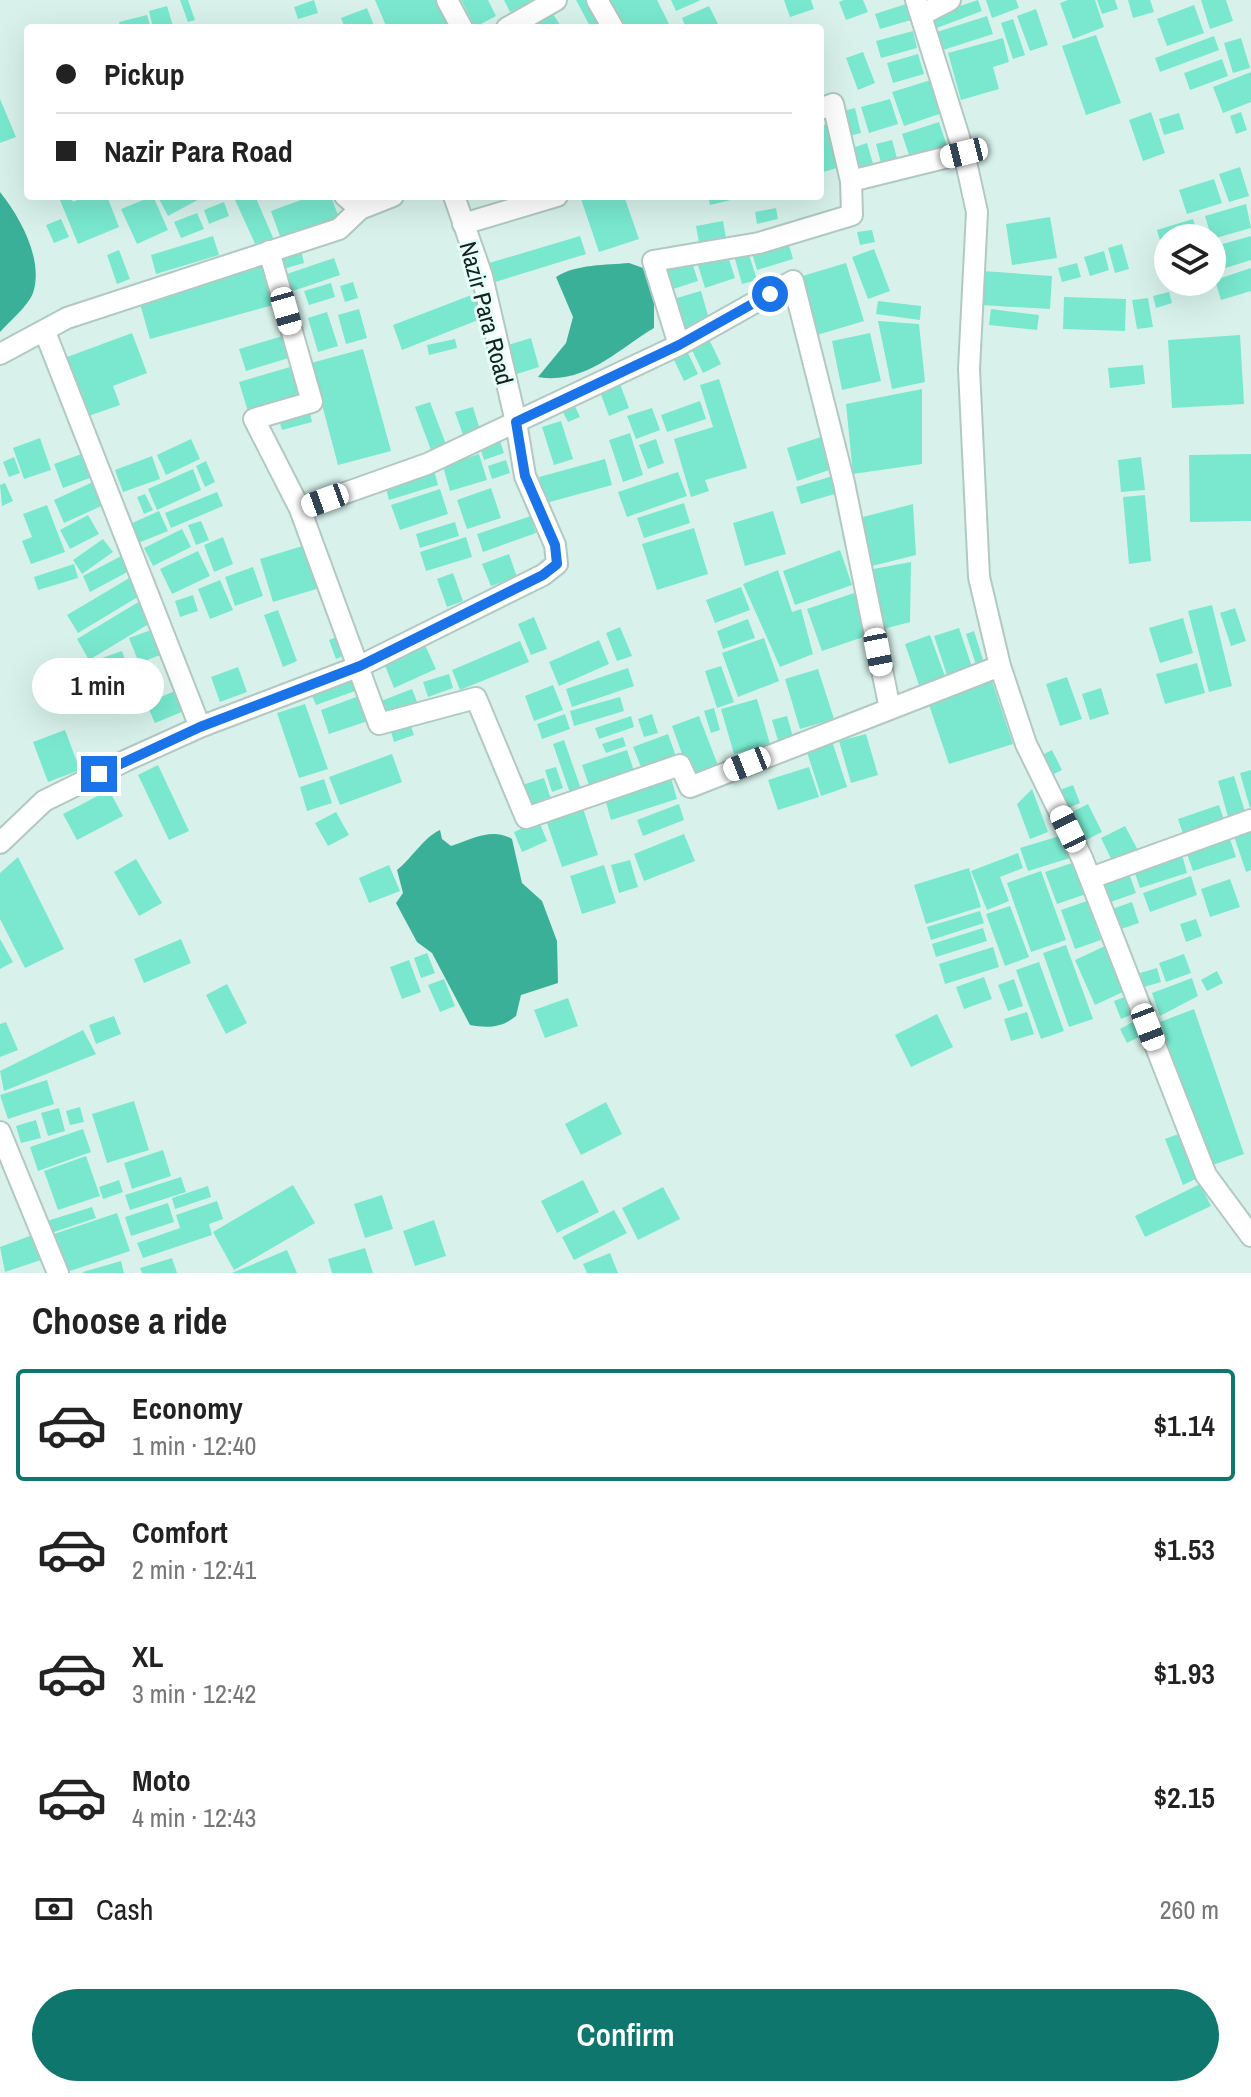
<!DOCTYPE html>
<html lang="en">
<head>
<meta charset="utf-8">
<style>
  body { margin:0; font-family:"Archivo Narrow",sans-serif; background:#f2f2f2; color:#222; height:100vh; display:flex; flex-direction:column; font-size:30px; white-space:nowrap }
  * { box-sizing:border-box; margin:0 }
  p { font-size:26px; color:#767676 }
  .icon { flex:none; width:44px; height:44px; fill:none; stroke:currentColor; stroke-width:2; stroke-linecap:round; stroke-linejoin:round }
  .map { position:relative; height:1273px; overflow:hidden }
  .panel { display:flex; flex-direction:column; background:#fff; flex:1 }
  .panel>* { flex:none }
  .banner { position:absolute; left:24px; top:24px; width:800px; height:176px; border-radius:8px; box-shadow:0 8px 32px #0002; display:grid; align-content:center; height:176px; padding:0 32px; background:#fff }
  .fabs { position:absolute; left:1154px; top:224px; display:grid; gap:16px }
  .fabs a { display:grid; place-items:center; width:72px; height:72px; border-radius:50%; background:#fff; box-shadow:0 8px 32px #0002; font-size:40px }
  .end { position:absolute; width:36px; height:36px; margin:-18px; border:10px solid #1a73e8; background:#fff; box-shadow:0 0 0 4px #fff }
  .from { border-radius:50% }
  .bubble { position:absolute; height:56px; border-radius:28px; background:#fff; box-shadow:0 8px 32px #0002; font-size:26px; font-weight:600; line-height:56px; text-align:center }
  .car { position:absolute; width:24px; height:48px; margin:-24px -12px; border-radius:10px; box-shadow:0 0 6px 2px #0007; background:linear-gradient(#fff 24%,#345 0 40%,#fff 0 76%,#345 0 86%,#fff 0) }
  .banner b { display:flex; align-items:center; gap:28px; height:76px; font-size:30px }
  .banner b+b { border-top:2px solid #e0e0e0 }
  .banner i { width:20px; height:20px; background:#222 }
  ul { padding:0; list-style:none }
  li { display:flex; align-items:center; gap:24px; height:112px; margin:0 16px 12px; padding:0 16px; border:4px solid transparent; border-radius:8px }
  li div { flex:1 }
  li b { display:block; font-size:30px }
  li em { font-style:normal; font-weight:600 }
  li.active { border-color:#0f766e }
  li>.icon { width:72px; height:72px; stroke-width:1.5 }
  h2 { padding:0 32px; font-size:36px; line-height:96px }
  .pay { display:flex; align-items:center; gap:20px; height:88px; padding:0 32px; font-size:30px }
  .pay p { margin-inline-start:auto }
  .primary-button { display:flex; gap:16px; margin-top:auto; padding:16px 32px }
  .primary-button a { flex:1; height:92px; border-radius:48px; background:#0f766e; color:#fff; font-size:32px; font-weight:600; line-height:92px; text-align:center }
  .map>svg:first-child { display:block }
  .water { fill:#3bb099 }
  .building { fill:#79e8cf }
  .lines { fill:none; stroke-linecap:round; stroke-linejoin:round }
  .minor-casing { stroke:#b1c9c2; stroke-width:24 }
  .minor { stroke:#fff; stroke-width:20 }
  .route { stroke:#1a73e8; stroke-width:10 }
  .labels { text-anchor:middle; dominant-baseline:central; stroke-width:6; stroke-linejoin:round; paint-order:stroke }
  .street-label { font-size:24px; fill:#17211e; stroke:#e5fff8 }
</style>
</head>
<body>
<div class="map">
<svg width="1251" height="1273" viewBox="0 0 1251 1273">
  <rect width="100%" height="100%" fill="#d8f2eb"/>
  <path class="water" d="M0,192C20,217 44,260 33,293C28,306 10,321 0,332Z
    M629,263L646,269L654,297V328C617,350 585,385 538,377L566,343L573,317L556,277C576,264 606,265 629,263Z
    M440,830L442,839L451,846C471,839 493,827 512,839L522,883L542,901L557,941L558,983L521,995L516,1016C502,1028 487,1028 470,1025L432,953L417,942L396,903L403,893L397,870C413,857 423,838 440,830Z"/>
  <path class="building" d="M180,0H188L195,20L188,22Z
    M314,0L318,13L298,19L294,7Z
    M375,0H440L452,28H387Z
    M461,0H488L496,16L475,27Z
    M504,0H535L510,12Z
    M576,0H593L608,28H591Z
    M607,0H657L671,28H620Z
    M671,0H701L676,11Z
    M784,0H811L814,9L790,17Z
    M844,0H863L868,12L846,20L839,2Z
    M978,0L982,11L934,29L930,16Z
    M986,0H1016L1019,8L992,18Z
    M1068,0H1095L1104,27L1073,39L1060,3Z
    M1097,0H1115L1118,9L1102,14Z
    M1128,0H1150L1154,12L1133,18Z
    M1201,0H1226L1233,21L1210,29Z
    M906,4L911,20L880,29L875,14Z
    M1194,5L1204,33L1167,46L1157,19Z
    M167,6L173,26L153,28L149,11Z
    M709,6L720,28H686L682,18Z
    M367,8L375,28H345L341,18Z
    M1036,9L1048,45L1030,51L1017,16Z
    M553,14L562,28H531Z
    M147,15L151,28H120L119,22Z
    M987,16L993,34L943,50L937,32Z
    M1013,19L1025,55L1013,59L1001,23Z
    M913,31L917,48L881,58L876,41Z
    M1096,35L1121,103L1086,115L1062,46Z
    M1214,36L1219,50L1160,72L1155,58Z
    M1003,38L1009,62L993,67L999,89L961,100L948,53Z
    M1241,38L1250,68L1233,73L1224,43Z
    M863,52L875,83L858,90L846,58Z
    M918,54L924,74L893,83L887,63Z
    M1222,59L1228,76L1190,90L1184,73Z
    M1251,72V102L1223,113L1213,87Z
    M934,79L945,112L904,126L892,92Z
    M0,99L16,137L0,143Z
    M890,99L898,124L869,133L861,107Z
    M855,108L861,133L845,137L839,112Z
    M1151,112L1165,153L1143,161L1129,120Z
    M1241,112L1247,130L1236,134L1230,116Z
    M1179,113L1184,129L1164,135L1159,119Z
    M939,122L948,149L911,161L902,134Z
    M827,124L840,167L820,173V126Z
    M892,140L897,158L881,163L876,144Z
    M867,143L874,167L856,173L849,149Z
    M1240,167L1249,196L1229,202L1219,174Z
    M1214,179L1222,203L1187,214L1179,190Z
    M70,196L73,202L87,196H107L119,227L78,244L60,200Z
    M153,196L168,230L137,244L121,209Z
    M205,196L168,216L158,197L160,196Z
    M243,196H255L274,240L257,248L235,200Z
    M312,196H331L339,218L281,239L271,211Z
    M580,196H624L639,239L599,252Z
    M708,196H743V197L710,205Z
    M224,202L229,216L209,224L204,210Z
    M1246,204L1251,228L1212,239L1205,216Z
    M776,208L778,219L757,224L755,212Z
    M197,213L204,229L181,238L174,222Z
    M1050,217L1057,258L1012,265L1006,224Z
    M61,219L69,237L54,243L46,225Z
    M1193,219L1199,238H1168L1165,258L1157,230Z
    M723,221L727,243L700,248L696,226Z
    M872,230L875,242L860,245L857,232Z
    M213,236L219,255L156,274L151,255Z
    M580,236L586,254L492,283L486,264Z
    M1251,236V260L1219,270L1212,247Z
    M788,242L793,259L757,270L752,253Z
    M1122,244L1129,269L1115,273L1108,248Z
    M300,246L304,263L283,269L278,252Z
    M747,248L757,280L742,284L733,252Z
    M874,249L890,291L868,299L852,257Z
    M119,250L130,279L117,284L107,255Z
    M1104,251L1109,270L1090,276L1084,257Z
    M727,253L735,278L705,288L697,262Z
    M334,258L340,275L290,292L284,275Z
    M691,259L698,281L670,290L662,268Z
    M265,261L277,304L150,339L138,297Z
    M846,263L864,321L817,335L799,277Z
    M1077,263L1081,277L1062,282L1058,268Z
    M1251,268V291L1221,300L1215,280Z
    M983,271L1052,276L1050,309L980,305Z
    M353,282L358,298L345,302L340,286Z
    M331,283L335,297L309,305L304,291Z
    M701,291L709,319L682,332L673,299Z
    M1169,292L1172,303L1156,308L1153,296Z
    M474,294L483,318L402,350L393,325Z
    M1064,297L1126,299L1125,331L1063,329Z
    M1148,298L1153,327L1137,329L1132,300Z
    M878,301L921,306L920,320L876,314Z
    M359,309L367,338L346,344L338,315Z
    M991,309L1039,315L1037,330L989,325Z
    M327,312L338,346L318,352L308,318Z
    M878,321L919,324L925,382L892,389Z
    M132,333L147,373L113,386L120,405L80,419L59,360Z
    M870,333L881,381L842,390L832,341Z
    M286,335L292,357L246,371L239,349Z
    M1240,335L1244,404L1172,408L1168,340Z
    M708,337L721,364L703,373L690,346Z
    M531,338L539,367L517,374L508,345Z
    M455,339L457,348L429,355L427,345Z
    M363,349L391,451L338,465L311,363Z
    M688,353L698,374L684,381L674,360Z
    M297,365L307,398L249,415L239,382Z
    M1143,365L1145,384L1110,388L1108,368Z
    M719,379L747,468L705,480L709,491L691,497L674,439L713,427L700,385Z
    M620,384L629,408L609,416L600,392Z
    M922,389V464L853,474L846,404Z
    M700,401L706,419L667,432L661,415Z
    M430,402L447,447L432,453L415,407Z
    M574,404L580,417L568,422L562,410Z
    M473,407L480,430L463,435L455,412Z
    M652,408L660,430L636,439L627,416Z
    M309,409L312,422L282,430L278,417Z
    M561,421L573,459L554,465L542,427Z
    M630,433L643,475L623,482L609,440Z
    M824,436L835,468L797,481L787,448Z
    M40,438L51,470L24,479L13,448Z
    M499,438L504,453L484,460L479,444Z
    M191,439L200,459L166,475L157,455Z
    M656,439L664,463L648,469L639,445Z
    M87,452L95,476L63,488L54,464Z
    M479,454L487,480L450,491L443,466Z
    M1251,454V521L1190,522L1189,455Z
    M152,456L160,479L123,492L115,470Z
    M14,457L20,473L9,477L3,462Z
    M1141,457L1145,490L1121,492L1118,460Z
    M605,459L612,485L546,503L539,477Z
    M506,460L510,473L492,479L488,466Z
    M206,461L215,482L205,487L196,466Z
    M193,469L201,490L157,510L148,489Z
    M434,470L438,485L389,500L385,485Z
    M678,472L687,496L627,517L618,492Z
    M836,475L841,492L801,504L796,487Z
    M95,481L106,504L64,523L54,500Z
    M5,483L13,501L2,506L0,485Z
    M491,488L501,518L467,529L457,500Z
    M440,489L448,514L400,530L391,505Z
    M217,492L223,506L171,528L165,513Z
    M145,494L153,510L144,514L137,497Z
    M1145,495L1151,561L1129,564L1123,497Z
    M684,503L690,523L644,538L637,518Z
    M913,504L916,555L872,566L859,518Z
    M47,505L65,552L31,564L22,541L32,537L23,514Z
    M159,511L168,531L138,543L130,524Z
    M773,511L786,554L745,566L733,523Z
    M88,515L99,534L70,549L60,530Z
    M531,516L536,533L483,552L477,534Z
    M201,521L209,540L196,545L188,525Z
    M455,522L459,536L420,548L416,534Z
    M694,528L708,574L657,590L642,544Z
    M182,529L191,547L153,566L144,548Z
    M223,537L233,564L214,572L204,545Z
    M466,537L472,557L426,571L420,552Z
    M103,539L113,552L82,574L73,560Z
    M309,544L323,587L273,602L260,559Z
    M840,550L852,585L795,605L783,571Z
    M198,551L210,576L172,594L160,569Z
    M125,554L133,569L90,592L83,576Z
    M509,554L517,577L491,586L482,564Z
    M911,562L910,622L880,630L868,570Z
    M74,564L78,578L38,590L34,577Z
    M253,567L263,596L235,606L225,577Z
    M778,570L792,612L801,609L813,654L780,667L743,584Z
    M453,573L463,601L447,607L437,579Z
    M131,577L141,595L78,633L67,615Z
    M220,580L233,610L210,619L198,589Z
    M741,587L750,610L715,623L706,600Z
    M854,593L869,635L822,651L807,609Z
    M193,595L198,611L180,617L175,601Z
    M140,601L152,622L89,660L77,639Z
    M1212,605L1232,686L1209,692L1188,611Z
    M1235,608L1246,641L1231,646L1220,613Z
    M278,610L297,661L283,667L264,615Z
    M534,617L547,649L531,655L518,624Z
    M1183,618L1193,653L1160,663L1149,628Z
    M748,619L755,638L723,649L717,631Z
    M620,627L632,656L617,661L606,633Z
    M959,628L973,670L948,678L934,636Z
    M154,629L163,654L139,663L129,638Z
    M974,631L985,666L977,668L966,634Z
    M930,635L946,679L920,688L905,644Z
    M339,636L346,655L336,659L329,640Z
    M764,638L779,681L738,697L722,653Z
    M599,640L609,664L559,686L549,662Z
    M520,641L529,662L460,690L452,670Z
    M425,645L436,669L394,688L384,663Z
    M122,651L128,668L106,676L99,659Z
    M1197,663L1205,693L1165,704L1156,674Z
    M721,666L734,702L717,708L705,671Z
    M238,667L247,692L220,702L211,677Z
    M628,668L634,686L572,707L566,689Z
    M818,669L834,719L800,729L785,679Z
    M449,674L453,688L428,697L423,682Z
    M1067,677L1082,719L1060,726L1046,684Z
    M350,679L355,691L316,705L311,694Z
    M992,681L1013,744L949,764L928,702Z
    M553,685L563,710L534,721L525,696Z
    M1101,688L1109,714L1090,720L1082,694Z
    M412,689L418,704L387,716L381,701Z
    M175,691L184,711L155,723L146,703Z
    M359,696L368,721L329,734L321,710Z
    M620,697L624,711L574,726L570,711Z
    M757,699L770,744L734,754L721,709Z
    M305,704L328,769L299,778L277,713Z
    M714,708L720,730L711,733L704,711Z
    M565,714L570,729L542,739L537,724Z
    M652,714L658,733L644,737L638,719Z
    M631,716L634,727L599,739L595,728Z
    M699,716L719,768L691,779L672,726Z
    M787,716L793,737L778,741L772,720Z
    M408,718L414,735L394,742L389,725Z
    M65,730L80,770L48,782L33,742Z
    M668,734L677,759L643,772L633,747Z
    M866,734L878,775L851,783L839,741Z
    M623,737L626,746L606,753L602,744Z
    M564,740L581,789L570,793L553,744Z
    M833,744L847,787L821,796L807,752Z
    M627,750L635,774L590,788L582,765Z
    M1052,750L1062,770L1052,775L1042,755Z
    M392,754L402,782L340,805L329,777Z
    M158,765L189,831L169,840L138,775Z
    M556,767L563,788L552,792L545,770Z
    M809,767L819,797L778,810L768,780Z
    M1251,770V807L1250,808L1240,773Z
    M1234,776L1246,815L1229,820L1218,781Z
    M544,778L552,802L530,809L522,785Z
    M671,778L677,799L611,820L605,799Z
    M324,779L332,803L307,811L300,787Z
    M1073,785L1080,803L1068,808L1060,790Z
    M1032,789L1048,832L1030,839L1017,804Z
    M109,790L123,816L77,840L63,814Z
    M679,804L684,820L643,836L637,820Z
    M1088,804L1102,832L1082,842L1068,814Z
    M1219,805L1225,823L1184,837L1178,819Z
    M583,808L598,855L562,867L546,820Z
    M336,812L349,835L328,846L315,823Z
    M539,821L547,841L522,852L514,832Z
    M1125,826L1141,856L1116,869L1101,838Z
    M1251,827V870L1246,872L1233,833Z
    M684,834L695,861L644,881L634,854Z
    M1063,835L1070,858L1028,871L1020,848Z
    M1229,836L1236,857L1193,871L1186,851Z
    M1181,851L1187,873L1140,888L1133,867Z
    M1018,853L1023,868L1000,877L1009,901L987,910L971,871Z
    M18,857L64,949L25,968L0,919V873Z
    M136,859L162,903L139,916L114,872Z
    M630,860L638,887L619,893L611,865Z
    M1075,862L1086,894L1057,904L1045,872Z
    M389,865L400,891L369,903L359,878Z
    M604,865L616,903L582,914L570,876Z
    M969,868L981,907L926,924L914,885Z
    M1041,871L1066,940L1031,952L1007,883Z
    M1128,871L1136,893L1108,903L1100,881Z
    M1191,876L1197,895L1150,912L1143,893Z
    M1230,879L1240,907L1210,917L1201,889Z
    M1087,901L1101,940L1075,949L1061,910Z
    M1132,902L1139,923L1118,930L1112,909Z
    M1010,906L1029,957L1005,966L986,914Z
    M980,911L984,923L931,940L927,927Z
    M1196,919L1202,936L1186,942L1180,924Z
    M983,928L987,941L936,957L932,944Z
    M0,939L13,962L0,969Z
    M181,939L191,963L144,983L134,959Z
    M1066,945L1093,1019L1069,1027L1043,953Z
    M1105,946L1125,991L1095,1005L1075,960Z
    M993,947L999,967L945,984L939,964Z
    M427,953L435,973L421,978L414,958Z
    M1184,954L1191,973L1166,982L1159,963Z
    M409,960L421,992L402,999L390,967Z
    M1039,962L1064,1031L1041,1039L1016,970Z
    M1157,968L1161,982L1144,987L1140,973Z
    M1217,971L1223,983L1207,991L1201,980Z
    M984,977L992,999L964,1009L956,987Z
    M1192,978L1198,996L1160,1016L1152,993Z
    M444,979L455,1006L440,1012L428,985Z
    M1014,979L1023,1006L1008,1011L998,985Z
    M227,984L247,1023L226,1034L206,995Z
    M1127,996L1135,1013L1121,1019L1114,1001Z
    M568,998L578,1026L545,1038L534,1010Z
    M1194,1009L1244,1154L1210,1166L1160,1022Z
    M1027,1012L1034,1034L1011,1041L1004,1019Z
    M937,1014L953,1047L911,1067L895,1035Z
    M114,1016L121,1034L96,1044L89,1025Z
    M1138,1019L1145,1034L1127,1043L1120,1029Z
    M6,1022L18,1050L0,1057V1024Z
    M83,1030L96,1054L4,1091L0,1071Z
    M47,1080L54,1104L8,1119L0,1095Z
    M134,1101L149,1150L107,1163L92,1114Z
    M606,1102L622,1134L581,1155L565,1124Z
    M80,1107L84,1122L70,1125L66,1111Z
    M59,1108L65,1131L48,1136L41,1113Z
    M36,1120L41,1138L21,1143L16,1126Z
    M83,1129L91,1152L38,1171L30,1147Z
    M1181,1133L1198,1178L1183,1185L1165,1139Z
    M163,1150L171,1176L132,1189L124,1163Z
    M86,1156L100,1196L58,1210L44,1171Z
    M181,1177L186,1192L130,1210L125,1195Z
    M119,1180L123,1192L103,1199L99,1187Z
    M583,1180L599,1212L557,1233L541,1201Z
    M1200,1184L1211,1206L1145,1237L1135,1216Z
    M293,1185L315,1223L234,1270L213,1232Z
    M208,1186L211,1197L175,1209L172,1198Z
    M663,1187L680,1219L638,1240L622,1208Z
    M382,1195L393,1229L365,1238L354,1204Z
    M217,1201L223,1219L209,1224L212,1235L143,1258L137,1243L180,1228L176,1215Z
    M168,1203L174,1222L131,1236L125,1217Z
    M92,1207L96,1218L51,1233L47,1221Z
    M614,1210L627,1233L574,1260L562,1237Z
    M117,1213L130,1251L67,1272L54,1234Z
    M434,1220L446,1256L415,1266L403,1231Z
    M38,1233L47,1258L5,1272L0,1247Z
    M365,1248L373,1273H332L328,1259Z
    M287,1250L297,1273H232Z
    M610,1253L618,1273H587L583,1264Z
    M172,1258L177,1273H142L140,1268Z
    M121,1261L124,1273H83V1272Z"/>
  <g class="lines">
    <g class="minor-casing">
      <path id="minor" d="M447,0L462,28
        M597,0L613,28
        M916,0L964,153L977,212L969,369L979,577L1000,666L1026,744L1082,858L1206,1175L1251,1236
        M921,15L950,0
        M507,28L556,0
        M820,109L833,104L851,181
        M345,196L360,209
        M463,224L557,196
        M269,251L312,402L254,419L300,509
        M45,332L200,727
        M679,345L793,281L844,483L890,709L1000,666
        M0,354L67,318L339,229L360,209L393,196
        M890,709L690,787L680,765L526,818L476,698L379,724L300,509L427,464L679,345L653,261L759,243L852,215L851,181L964,153
        M0,843L44,801L127,760L200,727L360,666L543,575L557,564L555,545L525,476L516,422L482,276L454,196
        M1091,878L1251,820
        M0,1132L58,1273"/>
    </g>
    <use href="#minor" class="minor"/>
  </g>
  <g class="lines">
    <path class="route" d="M99,774L200,727L360,666L543,575L557,564L555,545L525,476L516,422L679,345L770,294"/>
  </g>
  <g class="labels">
    <g class="street-label">
      <text transform="translate(487 313) rotate(75)">Nazir Para Road</text>
    </g>
  </g>
</svg>
<div class="fabs">
<a><svg class="icon" aria-label="layers" viewBox="0 0 24 24"><path d="M12 4l9 5-9 5-9-5zM3 14l9 5 9-5"/></svg></a>
</div>
<i class="end from" style="left:770px;top:294px"></i>
<i class="end" style="left:99px;top:774px"></i>
<div class="bubble" style="left:32px;top:658px;width:132px">1 min</div>
<i class="car" style="left:964px;top:153px;rotate:256deg"></i>
<i class="car" style="left:286px;top:311px;rotate:164deg"></i>
<i class="car" style="left:325px;top:500px;rotate:250deg"></i>
<i class="car" style="left:878px;top:652px;rotate:169deg"></i>
<i class="car" style="left:747px;top:764px;rotate:248deg"></i>
<i class="car" style="left:1068px;top:829px;rotate:334deg"></i>
<i class="car" style="left:1148px;top:1027px;rotate:159deg"></i>
<div class="banner">
<b><i class="from"></i>Pickup</b>
<b><i></i>Nazir Para Road</b>
</div>
</div>
<section class="panel">
<h2>Choose a ride</h2>
<ul>
<li class="active"><svg class="icon" aria-label="car" viewBox="0 0 24 24"><path d="M5 17H2v-5l4-1 3-4h7l3 4 3 1v5h-3M9 17h6M6 11h13"/><circle cx="7" cy="17" r="2"/><circle cx="17" cy="17" r="2"/></svg><div><b>Economy</b><p>1 min · 12:40</p></div><em>$1.14</em></li>
<li><svg class="icon" aria-label="car" viewBox="0 0 24 24"><path d="M5 17H2v-5l4-1 3-4h7l3 4 3 1v5h-3M9 17h6M6 11h13"/><circle cx="7" cy="17" r="2"/><circle cx="17" cy="17" r="2"/></svg><div><b>Comfort</b><p>2 min · 12:41</p></div><em>$1.53</em></li>
<li><svg class="icon" aria-label="car" viewBox="0 0 24 24"><path d="M5 17H2v-5l4-1 3-4h7l3 4 3 1v5h-3M9 17h6M6 11h13"/><circle cx="7" cy="17" r="2"/><circle cx="17" cy="17" r="2"/></svg><div><b>XL</b><p>3 min · 12:42</p></div><em>$1.93</em></li>
<li><svg class="icon" aria-label="car" viewBox="0 0 24 24"><path d="M5 17H2v-5l4-1 3-4h7l3 4 3 1v5h-3M9 17h6M6 11h13"/><circle cx="7" cy="17" r="2"/><circle cx="17" cy="17" r="2"/></svg><div><b>Moto</b><p>4 min · 12:43</p></div><em>$2.15</em></li>
</ul>
<div class="pay"><svg class="icon" aria-label="cash" viewBox="0 0 24 24"><path d="M3 7h18v10H3z"/><circle cx="12" cy="12" r="2"/></svg>Cash<p>260 m</p></div>
<div class="primary-button"><a>Confirm</a></div>
</section>
</body>
</html>
